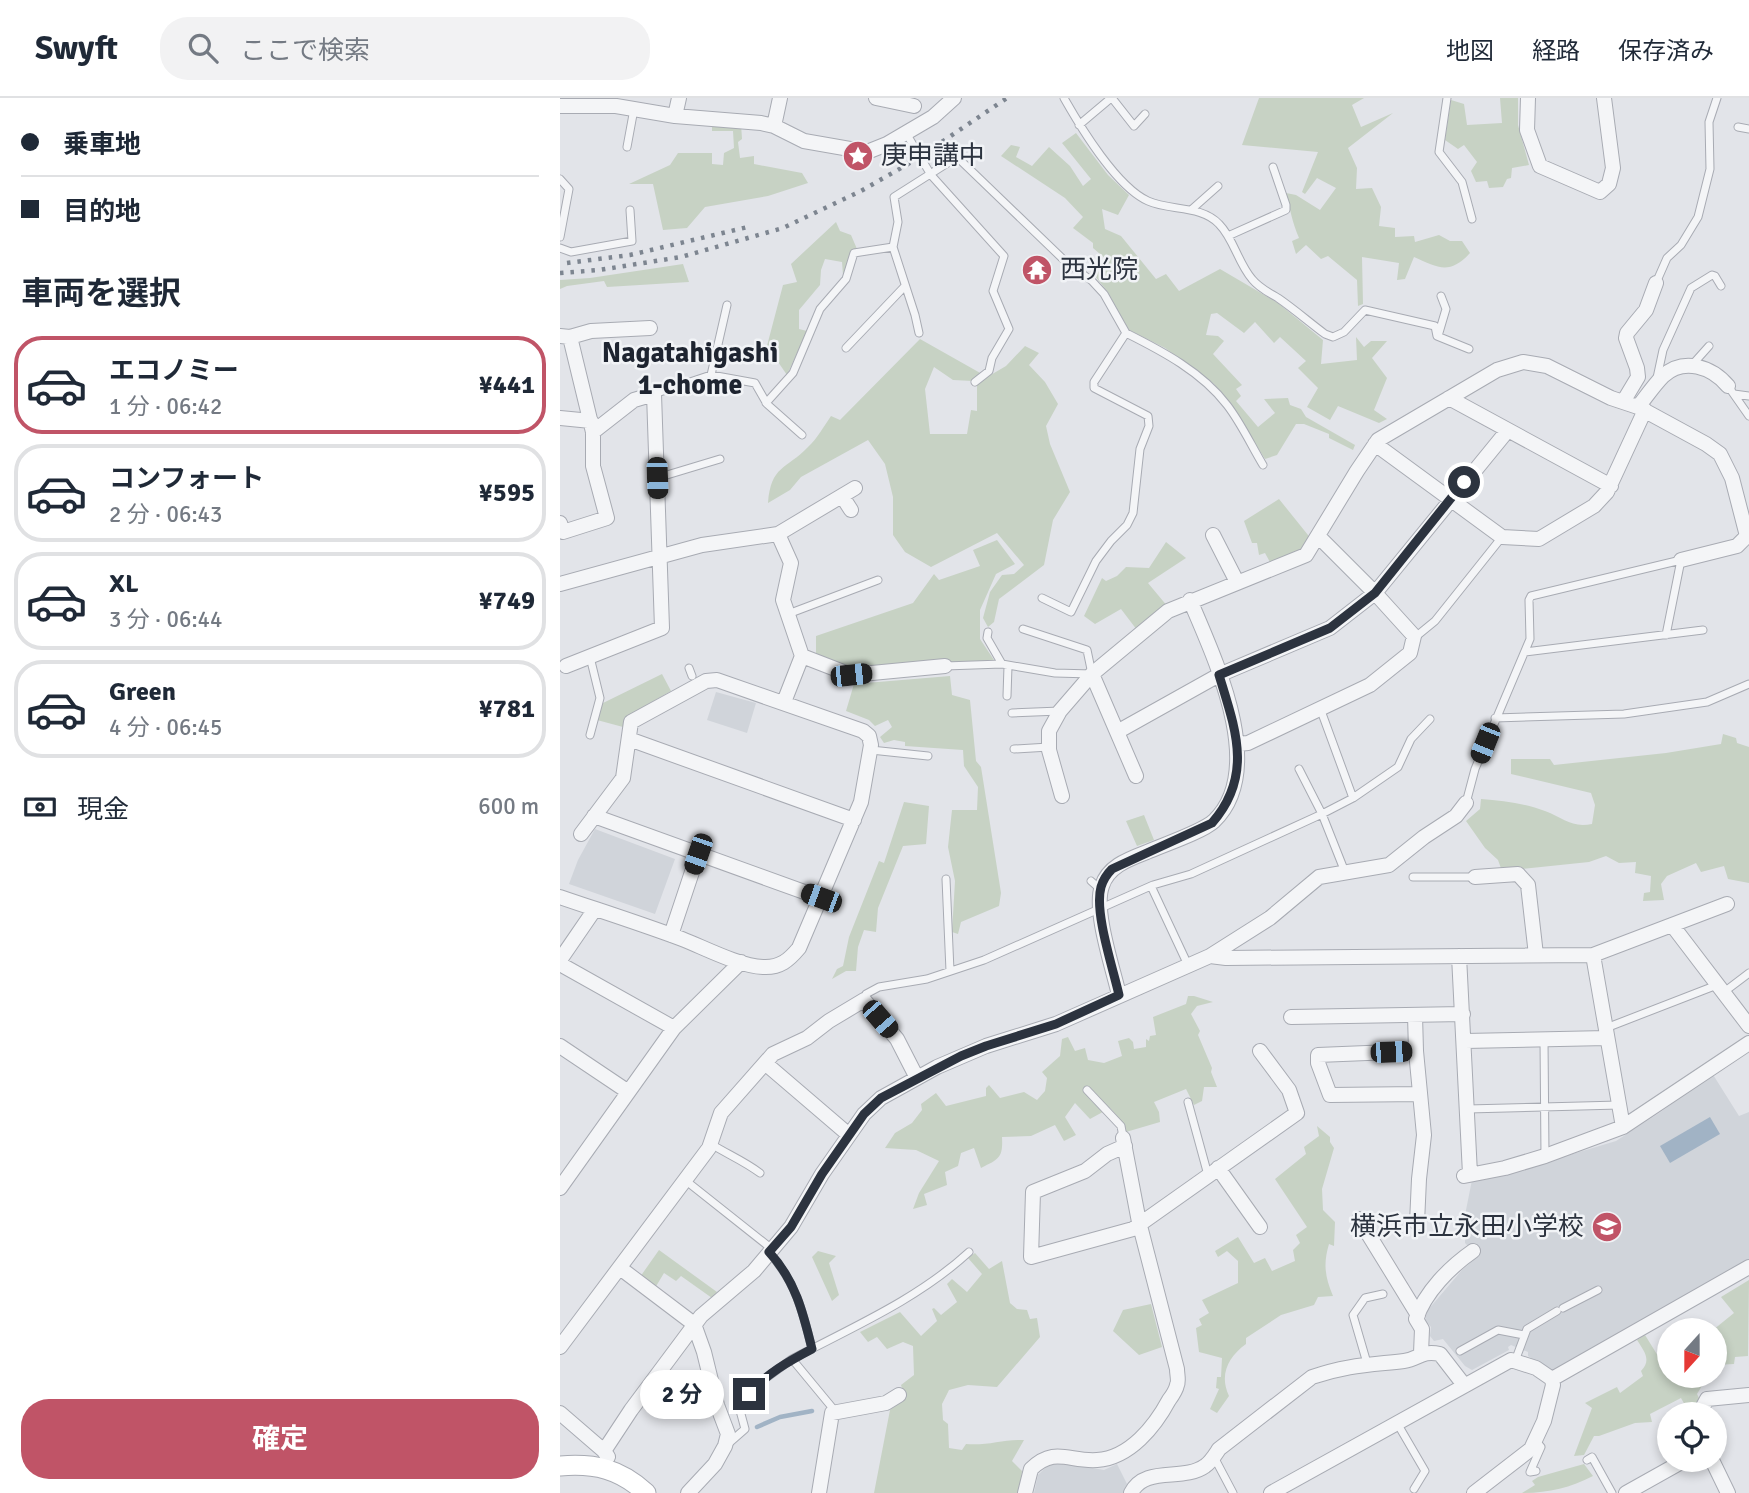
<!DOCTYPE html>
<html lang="ja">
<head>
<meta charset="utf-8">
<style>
  body { margin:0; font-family:Signika,"Noto Sans JP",sans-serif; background:#f2f2f3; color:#1f2937; height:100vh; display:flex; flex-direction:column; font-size:26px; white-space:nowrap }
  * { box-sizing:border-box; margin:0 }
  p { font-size:23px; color:#747a83 }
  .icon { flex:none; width:38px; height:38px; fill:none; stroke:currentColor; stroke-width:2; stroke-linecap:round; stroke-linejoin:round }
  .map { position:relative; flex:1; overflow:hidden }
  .drawer { display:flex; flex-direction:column; background:#fff; width:560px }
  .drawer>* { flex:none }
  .guide { display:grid; align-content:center; height:154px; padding:0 21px; background:#fff }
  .needle { width:46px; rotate:201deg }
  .fabs { position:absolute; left:1097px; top:1220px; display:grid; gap:14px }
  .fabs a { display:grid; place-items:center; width:70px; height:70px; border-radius:50%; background:#fff; box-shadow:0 4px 10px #0003; font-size:35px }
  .end { position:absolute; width:32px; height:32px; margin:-16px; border:9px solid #2c333f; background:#fff; box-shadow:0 0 0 4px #fff }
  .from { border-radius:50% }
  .bubble { position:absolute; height:49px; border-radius:24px; background:#fff; box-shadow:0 4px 10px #0003; font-size:23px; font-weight:700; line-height:49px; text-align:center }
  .car { position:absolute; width:21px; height:42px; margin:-21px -10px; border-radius:9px; box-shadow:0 0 5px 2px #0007; background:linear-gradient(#222 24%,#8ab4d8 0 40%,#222 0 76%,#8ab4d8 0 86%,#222 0) }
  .guide b { display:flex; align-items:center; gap:24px; height:66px; font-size:26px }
  .guide b+b { border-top:2px solid #e0e1e3 }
  .guide i { width:18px; height:18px; background:#1f2937 }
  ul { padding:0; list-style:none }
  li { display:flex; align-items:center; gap:21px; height:98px; margin:0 14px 10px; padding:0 7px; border:4px solid #e0e1e3; border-radius:28px }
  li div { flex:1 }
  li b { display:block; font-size:26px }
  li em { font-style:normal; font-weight:700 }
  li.on { border-color:#c05467 }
  li>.icon { width:63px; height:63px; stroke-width:1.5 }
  h2 { padding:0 21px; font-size:32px; line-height:84px }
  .pay { display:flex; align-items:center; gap:18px; height:77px; padding:0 21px; font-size:26px }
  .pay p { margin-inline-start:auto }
  .cta { display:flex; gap:14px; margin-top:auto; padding:14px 21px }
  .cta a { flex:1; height:80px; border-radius:28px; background:#c05467; color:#fff; font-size:28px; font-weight:700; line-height:80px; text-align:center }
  header { display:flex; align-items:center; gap:42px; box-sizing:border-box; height:98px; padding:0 35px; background:#fff; border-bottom:2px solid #e0e1e3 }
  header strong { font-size:33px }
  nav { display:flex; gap:38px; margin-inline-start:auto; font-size:24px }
  .search { width:490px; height:63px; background:#f2f2f3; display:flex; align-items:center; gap:18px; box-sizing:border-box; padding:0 24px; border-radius:28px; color:#747a83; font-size:26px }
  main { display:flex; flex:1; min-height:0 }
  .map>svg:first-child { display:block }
  .built { fill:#d0d4da }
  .green { fill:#c7d2c4 }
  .water { fill:#a1b3c5 }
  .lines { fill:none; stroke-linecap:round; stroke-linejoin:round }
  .stream { stroke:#a1b3c5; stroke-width:4.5 }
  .lane-casing { stroke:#a8abb3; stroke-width:9 }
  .street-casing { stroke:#a8abb3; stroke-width:16 }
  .secondary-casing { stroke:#a8abb3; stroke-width:21 }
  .lane { stroke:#f4f5f7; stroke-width:7 }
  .street { stroke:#f4f5f7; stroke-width:14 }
  .secondary { stroke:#fff; stroke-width:19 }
  .rail { stroke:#7d8590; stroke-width:4.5; stroke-dasharray:3.5 7; stroke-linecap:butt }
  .route { stroke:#2c333f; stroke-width:9 }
  .labels { text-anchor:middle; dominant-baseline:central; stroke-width:5; stroke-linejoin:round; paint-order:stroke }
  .poi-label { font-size:26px; fill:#2c333f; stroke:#f1f3f6; text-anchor:start }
  .neighbourhood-label { font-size:28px; font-weight:bold; fill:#1e2430; stroke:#f1f3f6 }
</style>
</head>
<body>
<header>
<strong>Swyft</strong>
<div class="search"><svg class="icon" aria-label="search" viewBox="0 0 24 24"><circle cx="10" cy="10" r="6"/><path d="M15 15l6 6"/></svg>ここで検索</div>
<nav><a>地図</a><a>経路</a><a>保存済み</a></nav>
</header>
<main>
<section class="drawer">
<div class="guide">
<b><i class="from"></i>乗車地</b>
<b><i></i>目的地</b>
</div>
<h2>車両を選択</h2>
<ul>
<li class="on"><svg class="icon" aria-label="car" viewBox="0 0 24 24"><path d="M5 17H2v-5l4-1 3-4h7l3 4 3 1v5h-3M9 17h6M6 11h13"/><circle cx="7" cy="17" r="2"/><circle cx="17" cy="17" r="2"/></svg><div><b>エコノミー</b><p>1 分 · 06:42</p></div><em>¥441</em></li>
<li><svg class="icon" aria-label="car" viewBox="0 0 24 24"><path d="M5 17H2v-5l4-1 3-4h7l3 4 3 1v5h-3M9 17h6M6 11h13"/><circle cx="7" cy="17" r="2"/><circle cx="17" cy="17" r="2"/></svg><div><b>コンフォート</b><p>2 分 · 06:43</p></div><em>¥595</em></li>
<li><svg class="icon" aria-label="car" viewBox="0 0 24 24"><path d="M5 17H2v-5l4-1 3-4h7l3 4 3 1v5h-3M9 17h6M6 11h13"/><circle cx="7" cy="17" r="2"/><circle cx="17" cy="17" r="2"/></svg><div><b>XL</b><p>3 分 · 06:44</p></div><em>¥749</em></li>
<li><svg class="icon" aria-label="car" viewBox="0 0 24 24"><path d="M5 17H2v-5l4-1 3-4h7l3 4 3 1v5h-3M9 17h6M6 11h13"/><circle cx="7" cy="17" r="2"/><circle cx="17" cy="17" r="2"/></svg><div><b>Green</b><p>4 分 · 06:45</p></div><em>¥781</em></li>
</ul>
<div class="pay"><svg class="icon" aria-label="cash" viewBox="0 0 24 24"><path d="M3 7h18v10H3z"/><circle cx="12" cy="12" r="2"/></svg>現金<p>600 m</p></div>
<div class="cta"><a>確定</a></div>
</section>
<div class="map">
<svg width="1189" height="1395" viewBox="0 0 1189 1395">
  <rect width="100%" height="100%" fill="#e2e4e9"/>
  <path class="built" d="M156,594L196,605L187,635L147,622Z
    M35,731L115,761L95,816L9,786L18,762Z
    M1152,975L1179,1018L1189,1014V1163L997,1273L988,1272L968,1258V1254L951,1247L948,1249L949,1252L912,1272L905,1268L883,1241L874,1243L870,1238L871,1229L865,1222L867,1213L902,1172L918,1158L905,1145L906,1112L912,1082L952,1074L1056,1043L1102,1013Z
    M498,1364L544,1372L557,1366L568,1388L564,1395H474L478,1377L486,1369Z"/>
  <path class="green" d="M699,0H804L792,7L801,29L833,15L788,50L797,70L796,91L812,90L821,109L819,128L835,130V139L854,138L855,144L879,137L890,143H902L910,155C890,177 878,170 854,159L845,181L837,182L839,165L802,159L803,206L798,208L797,182L768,158L761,161L746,147L736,156L732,143L739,140C732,124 730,110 726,95L736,97L760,112L776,90L757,80L745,96L742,94L758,54L682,47Z
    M940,0H958V27L969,67L952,70L951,80L947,81L943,89L929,90L927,83L916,84L911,73L917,64L904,47L898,51L885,42L891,2L904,6L907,27L942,25Z
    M152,25L181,26L182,41L178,44L180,60L194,58V66L242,75L248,85L208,98L145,109L127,130L103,132L93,86H69L110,67L118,55H152V66L163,67L164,55L174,50L173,33H152Z
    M516,35L548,77L569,97L558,117L542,111L545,131L561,138L596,181L606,176L619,193L660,171L718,205L763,242L761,266L797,262L796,239L804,249L811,243H827L812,260L827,280L814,312L827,321L819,325L778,308L770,322L747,309L758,290L738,270L746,263L720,239L714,245L695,224L684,235L657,215L651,216L646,237L658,238L664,243L653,256L682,287L676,291L681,298L676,303L698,329L715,315L704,301L728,300L730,307L741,311L746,319L795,347L793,352L769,340V336L744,326H736L717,357L705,361L669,305L654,286L605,250L569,232L547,193L535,178L547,162L533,150V145L513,130L523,119L505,100L441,58L451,47L460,49L456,59L472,68L489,49L510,68L523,88L531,81L502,45Z
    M276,124L280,133L291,137L297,151L291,155L283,177L282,164L265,161L261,172L260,187L239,212V231L247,233L227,277L216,261L203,263L223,187L237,184L231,166Z
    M123,166L129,184L47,189L44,183L7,188L0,191V182L30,180Z
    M360,241L422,276L413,283L393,282L374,269L365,291L370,336H407L411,312L417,313V285L446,268L465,248L479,255L469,267L485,284L498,306L486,328L490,346L510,394L493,422L484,467L439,501L434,524L428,529L423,520L430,494L442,477L454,476L464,467L437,435L371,469L345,454L333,437V399L325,366L308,342L241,379L230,392L208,405C211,367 226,372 248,349C257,341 264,328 271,318L280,322Z
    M719,401L752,442L743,455L711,466L705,455L699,457L697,445H692L684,423Z
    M437,442L455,466L436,476L420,512V541L436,565L391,564L290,574L266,563L256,555V538L353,505L374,476L379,482L420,468L413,452Z
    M606,444L626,460L588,485L608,509L577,532L561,511L535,526L524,518L542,480L546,483L557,478L566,469L589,470Z
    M102,576L111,593L64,620L63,629L37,622L41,606Z
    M390,578L392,597L410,602L416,663L421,669L441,795L439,808L401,824L398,836L392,834L395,783L388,749L392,712H417L418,689L404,668L403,652L345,648V644L334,642L324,645L320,639L332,629L328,622L315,628L309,622L286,613L294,586Z
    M1163,636L1176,640L1177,645L1189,649V785L1168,781L1164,768L1141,774L1136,765L1107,778L1101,786L1104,802L1083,803L1084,795L1090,794L1091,778L1075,775L1076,764L1059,765L1046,758L1029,764L942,773L938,762L925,750L906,723L920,711L921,701C943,703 965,705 985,713C1004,720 1011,730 1032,726L1035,707L1031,695L951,676V661H990L994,667L1106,655L1161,646Z
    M344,704L369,708L366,746L343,748L318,810L316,834L304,832L298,849L296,873H286L272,881L277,871L283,868L289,839L319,763L324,765Z
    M584,717L594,742L577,748L566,723Z
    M628,898H634L653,904L637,908L631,916L640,933L638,937L652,970L651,974L657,989H644L642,1003L634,1007L626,991L594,1004L599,1014L600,1024L566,1034L564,1026L550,1010L530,1021L515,1005L505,1019L516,1037L504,1043L495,1027L471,1038L442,1039C443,1059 440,1061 421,1070L414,1050L401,1055L398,1068L385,1074L387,1087L364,1096L367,1107L353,1111L359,1095L379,1063L356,1052L325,1050L335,1035L352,1025L362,1012L361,1006L376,995L386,1008L426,998V990L429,987L440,1000L464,994L477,1002L485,993L487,980L482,974L500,958L502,941L508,939L515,953L525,950L528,962L544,965L562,958L558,943L569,940L573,944L574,951L586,949V941L589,943L590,938L596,937L593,919L626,906Z
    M757,1028L770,1039V1044L774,1050L762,1091L763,1112L775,1124L774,1148L769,1146C763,1166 765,1179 773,1198L758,1199L754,1207L721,1217L686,1240V1246C668,1259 659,1277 669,1298L657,1315L650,1311L659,1291L656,1290L657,1279H661L662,1260L639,1254L636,1230L642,1227L639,1221L649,1215L642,1202L678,1185V1163L667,1153L658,1159L655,1153L678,1139L694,1165L705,1160L712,1173L735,1163L733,1152L740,1145L736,1137L747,1129L715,1081L746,1056L744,1049L759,1038Z
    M99,1152L157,1194L152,1200L121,1178L116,1183L104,1175L95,1190L80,1179Z
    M258,1153L276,1158L269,1165L279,1197L272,1203L252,1159Z
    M415,1155L429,1171L442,1163L450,1205L457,1211L467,1212L470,1221L477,1220L480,1239L437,1289L408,1287L389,1292L382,1306L383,1322L388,1326L389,1350L402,1352L406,1346C427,1348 444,1341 464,1342L452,1363L462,1373L460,1395H314L330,1312L345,1300L341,1287L354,1277L353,1248L343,1244L327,1251L317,1239L308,1244L300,1234L340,1214L361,1238L377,1223L372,1211L374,1210L381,1217L397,1204L387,1186L392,1181L407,1194L422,1176L408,1160Z
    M1189,1182L1188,1258L1175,1259L1174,1266L1155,1267V1232H1153L1174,1215L1161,1199Z
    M591,1206L602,1249L579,1257L553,1233L563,1212Z
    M1085,1237L1098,1258L1107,1251L1109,1244L1110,1278H1148L1137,1296L1140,1302L1132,1316H1130L1121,1300L1090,1316L1092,1324L1075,1325L1039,1338H1034L1024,1357L1014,1358L1032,1310L1025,1305L1057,1289L1060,1295L1083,1278L1081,1273C1092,1262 1084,1253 1077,1242Z
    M1024,1366L1033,1378C1010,1390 988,1395 962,1395L975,1387L972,1383L978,1379Z"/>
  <path class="water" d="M1150,1019L1160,1036L1110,1065L1100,1048Z"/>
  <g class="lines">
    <path class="stream" d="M197,1329L220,1319L252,1313"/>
    <g class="lane-casing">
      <path id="lane" d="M504,0C521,30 557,89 588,103C610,113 641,107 659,126C674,141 678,165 692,181C699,190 708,194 718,200C734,211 749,224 765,236L773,239L784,234L805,212L875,228L877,238L909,251
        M552,0L574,28L585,16
        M887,0L879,54L902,84L912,121
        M519,27L551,0
        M1178,29L1189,31
        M346,35L371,77L444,158L433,193L449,231L432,260L429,273L415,284
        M67,49L74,11
        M0,81L9,91L0,139
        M631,112L658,88
        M668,138L726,112V107L713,69
        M0,150L11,154L72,143L70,112
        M1096,185L1107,160L1121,147L1138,119L1150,71L1149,24L1157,0
        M359,235L355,217L333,149L338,124L334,99L397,59L505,163L532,183L544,196L566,235L534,284V290L588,318L589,328L580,351L573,415L567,427L551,443L536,463L511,514L482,500
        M566,235C602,253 642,274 667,307C681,325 691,347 703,367
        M878,238L886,211L881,198
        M286,250L345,188
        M1132,267L1149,248
        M151,277L167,207
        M1097,280L1103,252L1131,190L1152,177L1155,178L1161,188
        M1168,288L1189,318
        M94,296L151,277L195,285L207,306L242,337
        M1174,296L1189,298
        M206,305L233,275L260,211L286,181L294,155L333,149
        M97,380L160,361
        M228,516L318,482
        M428,534L427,540L442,566
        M853,541L875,523L942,439
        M965,554L1143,532
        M385,568L442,566L495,575L532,576L527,552L463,531
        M129,570L132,578
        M447,598L448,568
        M760,610L793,700
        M452,615L500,613
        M935,620L1064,616L1147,604L1189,586
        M30,637L40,600L30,559
        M454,651L489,649
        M311,652L368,658
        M739,671L762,716L785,774
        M906,705L915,671L970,541L969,502L971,498L1121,462L1106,537
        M853,779H915
        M386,781L390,873
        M531,783L540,791
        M591,788L628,867
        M1164,894L1189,875
        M304,902L306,896L319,889L367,881L424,862L593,787L631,776L762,716L793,700L838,669L851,641L870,621
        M1046,930L1157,887
        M984,942L985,1058
        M527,992L561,1028L563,1039
        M628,1004L648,1077
        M908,1011L1059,1007
        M151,1046C167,1056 184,1063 200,1075
        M125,1082L212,1151
        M209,1155C235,1182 243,1214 252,1251
        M1003,1210L1038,1192
        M900,1253L938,1232L964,1237
        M955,1263L967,1231L997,1213
        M807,1265L793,1217L805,1200L823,1196
        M275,1313L232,1261C293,1229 358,1201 409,1154
        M837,1325L865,1373L854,1391
        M976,1343L981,1349L970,1374L976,1373
        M169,1345L185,1331L178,1305L199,1285L232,1261
        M654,1359L673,1395
        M1027,1362L1032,1359L1052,1395"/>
    </g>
    <g class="street-casing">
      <path id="street" d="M316,0L354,8
        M968,0L967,32L980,68L1040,94L1049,86L1053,70L1044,0
        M0,8H56L115,18L201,25L214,28L244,43L307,54L327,46L373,19L394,0
        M115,18L119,0
        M214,28L220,0
        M0,238L10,239L31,233L90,230
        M889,300L1051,388
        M1063,304L1078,279L1077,270L1066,240L1067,235L1086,212L1096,185
        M1078,309C1086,299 1094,287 1103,278C1124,259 1152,269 1168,288
        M0,320L31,323
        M815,346L942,439L979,441L1034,408L1047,394L1085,312
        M282,398L291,412
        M0,425L3,434L47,420L33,368V334L10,239
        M218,436L295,390
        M653,437L677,484
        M0,486L142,447L218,436L231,465L223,502L242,558L291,577L385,568
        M6,568L102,530L94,296L74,302L33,334
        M532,576L576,678
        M224,604L242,558
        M557,634L659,577L770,530L815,495L948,332
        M69,641L294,722
        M678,646L688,645L810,587L850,555L854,538L815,495L759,439
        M502,698L489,652V633L500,613L532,576L608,513L746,457L797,373L818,342L937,272L963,264L987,268L1051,300L1078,309L1146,346L1160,356L1172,380L1187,438L1177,448L1121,462
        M34,718L261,800
        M915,779L958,776L968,787L976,857
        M0,799C41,813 82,826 122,841C145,850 179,868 203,869C220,870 229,862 239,850L301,704L311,647L309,638L303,633L157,582L146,583L71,624L63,680L21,736
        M1112,827L1189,928
        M111,837L138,756
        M1033,857L1167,806
        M650,858L666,860L1033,857L1063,1029
        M899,858L910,1076
        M0,862L35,811
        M0,866L114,930
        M559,897C553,870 533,812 542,788C548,768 569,761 587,754C603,747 642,734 654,723C708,671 654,559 630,502
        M855,917L856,953L864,1037L859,1081L857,1125
        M731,919L903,916
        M905,943L1047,940
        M0,948L67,993
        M856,953L758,957V965L770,997L860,996
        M205,965L289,1037
        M565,1048L547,1056L525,1073L473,1094L471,1159L573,1131L737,1015L729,992L700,953
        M658,1070L700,1129
        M904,1078L945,1070L985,1058L1063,1029L1189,945
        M0,1090L114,930L181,864
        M799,1121L858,1217
        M60,1170L134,1226L144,1254L157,1307L168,1336L165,1348L155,1366L128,1395
        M0,1249L149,1050L161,1015L213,956L247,940L269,923L304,902L337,941L357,980
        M861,1255L862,1231L856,1221C865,1194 890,1169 913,1153
        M0,1315L44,1353L48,1359
        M1139,1316L1147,1301L1189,1297
        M44,1353L71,1312L141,1218L194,1173L231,1129L262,1076L304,1016L321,1000L377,969L426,948L496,926L650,858L710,820L759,779L829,767L864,739L896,718L906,705
        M1152,1362L1168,1395
        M259,1395L272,1315L326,1305L339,1297
        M465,1395L471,1371C495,1348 509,1364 537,1362C570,1360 595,1328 609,1302C612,1298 616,1292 617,1287C619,1283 617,1276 617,1271L579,1124L563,1040
        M571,1395C585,1367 623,1384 645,1368C651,1364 655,1357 659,1351L752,1279C787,1267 808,1267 844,1263C859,1261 861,1252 880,1256L904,1287
        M711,1395L951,1262L976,1270L992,1281L1189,1169
        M914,1395L971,1351L984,1323L993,1287L992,1281
        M1066,1395L1125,1362"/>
    </g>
    <g class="secondary-casing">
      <path id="secondary" d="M0,1368C35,1365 60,1371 86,1395"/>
    </g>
    <use href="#lane" class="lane"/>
    <use href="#street" class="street"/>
    <use href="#secondary" class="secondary"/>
    <path class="rail" d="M7,165L70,157L192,128
      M0,175L39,172L121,159L223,130L301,93L355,62L447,0"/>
  </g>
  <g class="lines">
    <path class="route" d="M189,1296C206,1276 229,1263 252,1251C243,1214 235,1182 209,1154L231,1129L262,1076L304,1016L321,1000L401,958L426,948L496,926L559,897C553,870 534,814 541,789C543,782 547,776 552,771L652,725C694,677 675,630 659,577L770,530L815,495L904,384"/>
  </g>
  <defs>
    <g id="sight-disc" transform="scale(1.575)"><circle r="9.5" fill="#c05467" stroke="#f1f3f6"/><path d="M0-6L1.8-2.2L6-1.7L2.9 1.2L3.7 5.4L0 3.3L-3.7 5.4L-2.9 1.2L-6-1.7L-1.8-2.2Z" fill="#fff"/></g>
    <g id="temple-disc" transform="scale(1.575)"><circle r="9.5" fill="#c05467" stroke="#f1f3f6"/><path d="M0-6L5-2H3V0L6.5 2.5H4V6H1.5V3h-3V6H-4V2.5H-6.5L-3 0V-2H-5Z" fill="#fff"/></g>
    <g id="school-disc" transform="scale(1.575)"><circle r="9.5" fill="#c05467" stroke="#f1f3f6"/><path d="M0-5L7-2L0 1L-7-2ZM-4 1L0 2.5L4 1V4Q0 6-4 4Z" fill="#fff"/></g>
  </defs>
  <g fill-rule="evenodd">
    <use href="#sight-disc" x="298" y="58"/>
    <use href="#temple-disc" x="477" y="172"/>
    <use href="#school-disc" x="1047" y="1129"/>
  </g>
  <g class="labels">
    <g class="poi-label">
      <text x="321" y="58">庚申講中</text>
      <text x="500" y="172">西光院</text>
      <text x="1024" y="1129" text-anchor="end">横浜市立永田小学校</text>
    </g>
    <g class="neighbourhood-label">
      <text x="130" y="255">Nagatahigashi<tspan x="130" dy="32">1-chome</tspan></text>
    </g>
  </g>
</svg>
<div class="fabs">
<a><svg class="needle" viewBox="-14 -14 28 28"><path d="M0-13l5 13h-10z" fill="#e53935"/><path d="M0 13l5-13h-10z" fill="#747a83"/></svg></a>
<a><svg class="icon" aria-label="locate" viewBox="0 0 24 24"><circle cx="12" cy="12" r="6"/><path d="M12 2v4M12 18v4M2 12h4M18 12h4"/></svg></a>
</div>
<i class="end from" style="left:904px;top:384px"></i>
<i class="end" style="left:189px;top:1296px"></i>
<div class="bubble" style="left:80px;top:1272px;width:84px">2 分</div>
<i class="car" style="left:97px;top:380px;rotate:178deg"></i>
<i class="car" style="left:291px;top:577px;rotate:84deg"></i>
<i class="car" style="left:925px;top:645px;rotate:202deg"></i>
<i class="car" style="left:138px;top:756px;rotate:199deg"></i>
<i class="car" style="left:261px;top:800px;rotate:290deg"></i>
<i class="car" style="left:320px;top:921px;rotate:139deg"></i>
<i class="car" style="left:831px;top:954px;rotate:88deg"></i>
</div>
</main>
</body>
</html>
